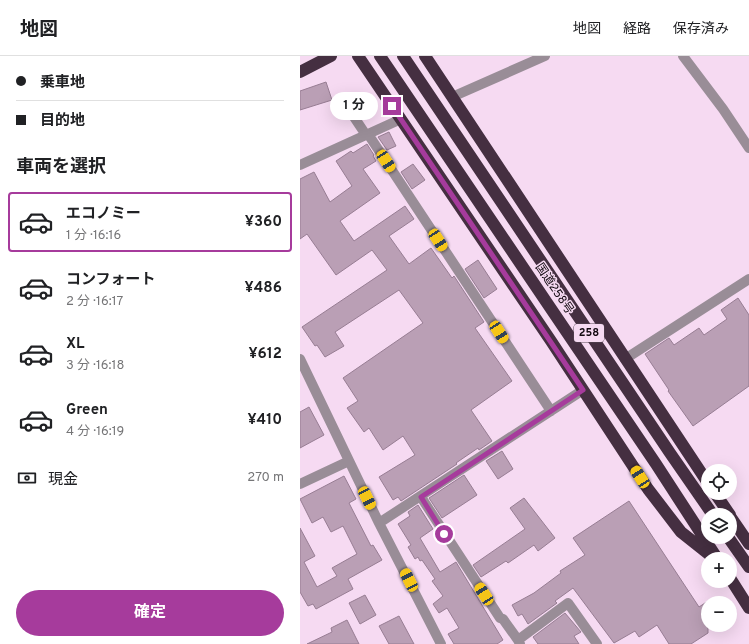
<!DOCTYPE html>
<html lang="ja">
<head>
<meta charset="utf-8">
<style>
  body { margin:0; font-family:Overpass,"Noto Sans JP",sans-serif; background:#f6f6f6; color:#202124; height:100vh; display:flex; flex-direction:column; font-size:15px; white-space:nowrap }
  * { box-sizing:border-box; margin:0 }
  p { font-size:13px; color:#757577 }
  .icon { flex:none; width:22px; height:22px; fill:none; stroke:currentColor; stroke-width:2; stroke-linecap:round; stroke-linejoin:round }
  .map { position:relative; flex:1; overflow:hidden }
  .side { display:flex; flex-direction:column; background:#fff; width:300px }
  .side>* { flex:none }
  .top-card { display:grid; align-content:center; height:88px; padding:0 16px; background:#fff }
  .buttons { position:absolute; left:401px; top:408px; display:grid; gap:8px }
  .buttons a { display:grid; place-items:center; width:36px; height:36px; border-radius:50%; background:#fff; box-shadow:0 4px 16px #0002; font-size:20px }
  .end { position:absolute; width:18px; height:18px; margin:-9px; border:5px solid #a63b9c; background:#fff; box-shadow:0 0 0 2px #fff }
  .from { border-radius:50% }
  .bubble { position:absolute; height:28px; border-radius:14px; background:#fff; box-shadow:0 4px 16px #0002; font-size:13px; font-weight:700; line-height:28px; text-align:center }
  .car { position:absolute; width:12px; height:24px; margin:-12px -6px; border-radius:5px; box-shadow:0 0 3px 1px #0007; background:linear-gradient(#f5c518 24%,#345 0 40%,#f5c518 0 76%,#345 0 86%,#f5c518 0) }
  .top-card b { display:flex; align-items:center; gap:14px; height:38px; font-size:15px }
  .top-card b+b { border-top:1px solid #e0e0e0 }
  .top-card i { width:10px; height:10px; background:#202124 }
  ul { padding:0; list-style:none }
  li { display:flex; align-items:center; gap:12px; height:60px; margin:0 8px 6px; padding:0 8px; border:2px solid transparent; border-radius:4px }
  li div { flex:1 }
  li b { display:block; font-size:15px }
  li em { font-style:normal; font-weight:700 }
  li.selected { border-color:#a63b9c }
  li>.icon { width:36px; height:36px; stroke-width:1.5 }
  h2 { padding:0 16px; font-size:18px; line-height:48px }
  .pay { display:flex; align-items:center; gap:10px; height:44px; padding:0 16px; font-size:15px }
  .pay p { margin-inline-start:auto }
  .cta { display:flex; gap:8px; margin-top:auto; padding:8px 16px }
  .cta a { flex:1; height:46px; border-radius:24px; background:#a63b9c; color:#fff; font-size:16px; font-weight:700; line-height:46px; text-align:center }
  header { display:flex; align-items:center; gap:24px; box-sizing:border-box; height:56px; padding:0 20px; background:#fff; border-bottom:1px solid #e0e0e0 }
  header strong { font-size:19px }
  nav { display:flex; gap:22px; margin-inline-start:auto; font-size:14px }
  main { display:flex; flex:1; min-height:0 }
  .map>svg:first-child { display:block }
  .building { fill:#ba9fb5; stroke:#977d93 }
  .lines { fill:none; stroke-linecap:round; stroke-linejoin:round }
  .minor { stroke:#998d97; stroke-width:10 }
  .highway { stroke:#452f41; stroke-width:12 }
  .route { stroke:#a63b9c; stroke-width:5 }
  .labels { text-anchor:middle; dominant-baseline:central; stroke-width:3; stroke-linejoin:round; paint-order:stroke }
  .shield { fill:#f6daf2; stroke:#564854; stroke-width:1 }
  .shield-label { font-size:11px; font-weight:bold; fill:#120910 }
  .street-label { font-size:12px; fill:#120910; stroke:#f6daf2 }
</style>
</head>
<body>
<header>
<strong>地図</strong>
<nav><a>地図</a><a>経路</a><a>保存済み</a></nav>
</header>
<main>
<section class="side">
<div class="top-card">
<b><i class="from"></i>乗車地</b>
<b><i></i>目的地</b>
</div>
<h2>車両を選択</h2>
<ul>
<li class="selected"><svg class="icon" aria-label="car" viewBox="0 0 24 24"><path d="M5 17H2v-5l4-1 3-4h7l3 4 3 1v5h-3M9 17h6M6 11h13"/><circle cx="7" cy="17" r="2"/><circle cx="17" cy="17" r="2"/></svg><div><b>エコノミー</b><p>1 分 · 16:16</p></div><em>¥360</em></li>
<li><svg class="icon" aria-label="car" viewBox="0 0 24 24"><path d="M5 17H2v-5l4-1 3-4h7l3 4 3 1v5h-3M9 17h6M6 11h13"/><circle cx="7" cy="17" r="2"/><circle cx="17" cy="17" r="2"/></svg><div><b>コンフォート</b><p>2 分 · 16:17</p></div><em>¥486</em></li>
<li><svg class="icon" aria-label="car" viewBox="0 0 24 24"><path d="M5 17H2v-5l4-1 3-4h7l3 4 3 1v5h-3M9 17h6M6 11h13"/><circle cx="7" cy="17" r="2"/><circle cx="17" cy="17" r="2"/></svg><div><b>XL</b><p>3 分 · 16:18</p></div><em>¥612</em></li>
<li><svg class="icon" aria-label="car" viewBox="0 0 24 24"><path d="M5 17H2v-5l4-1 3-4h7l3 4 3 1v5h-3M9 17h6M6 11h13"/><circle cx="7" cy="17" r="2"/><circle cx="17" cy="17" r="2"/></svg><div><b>Green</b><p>4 分 · 16:19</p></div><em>¥410</em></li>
</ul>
<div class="pay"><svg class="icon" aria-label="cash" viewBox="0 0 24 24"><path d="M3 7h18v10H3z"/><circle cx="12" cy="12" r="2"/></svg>現金<p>270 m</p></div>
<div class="cta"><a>確定</a></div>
</section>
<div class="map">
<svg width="449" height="588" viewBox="0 0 449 588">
  <rect width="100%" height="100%" fill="#f6daf2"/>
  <path class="building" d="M26,26L32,44L0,54V35Z
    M89,76L96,90L87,94L78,81Z
    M67,88L74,99L73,100L76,105L63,113L80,137L40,165L54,185L105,150L114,163L89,180L109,208L131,192L152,222L154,220L184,266L175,272L212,325L171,354L192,385L179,394L178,392L156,407L157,408L101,445L98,441L93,444L79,421L115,399L103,380L83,394L69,372L64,376L47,352L58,345L43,322L123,267L99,234L35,276L44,290L25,301L17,289L15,290L2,271L87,214L72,194L36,219L7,178L0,183V123L14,116L30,146L52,130L36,105L51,95L53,97Z
    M113,108L125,124L112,133L101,116Z
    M178,204L197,233L184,242L165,213Z
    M438,242L449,259V330L393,370L368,335L369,334L345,298L369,282L374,289L399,272L404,279L427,263L421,254Z
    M9,351L24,379L0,392V356Z
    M202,395L213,413L198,423L186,405Z
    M164,419L177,439L142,462L129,442Z
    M44,420L56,443L49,447L71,490L73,489L82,504L48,523L53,533L16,553L13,548L8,550L0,536V472L15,500L4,506L17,531L37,520L32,512L57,498L43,470L31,476L23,461L12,467L0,443Z
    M224,442L255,482L238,495L234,489L208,507L206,505L181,521L173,509L225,473L210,452Z
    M329,445L399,551L408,545V577L391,588H369L357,569L339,581L335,575L314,587L273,532L255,545L257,547L228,568L222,558L218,560L212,549L234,537L261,517L260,515L285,499L273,482Z
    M118,449L133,473L120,482L140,516L156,506L203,584L197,588H154L148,578L159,572L147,552L139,557L133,548L143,540L132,525L135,523L122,504L120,505L118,501L115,503L108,491L111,489L98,468L110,460L108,456Z
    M65,539L76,559L60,568L49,547Z
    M265,557L281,576L274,580L279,588H238L233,581Z
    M99,560L114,588H89L79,570Z
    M47,564L59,588H7L32,576L31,572Z"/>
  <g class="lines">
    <path class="minor" d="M383,0L423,53L449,92
      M152,41L245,0
      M44,46L66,79
      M68,78L251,355
      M0,109L101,63
      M0,303L79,467L141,588
      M325,303L449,223
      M0,428L49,405
      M121,441L200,562L203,563L218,584L220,588
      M79,467L283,334
      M218,584L268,547L297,588"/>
    <path class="highway" d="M58,0L251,285L348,433L381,476L415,503
      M80,0L356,408L415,499
      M103,0L370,397L413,459
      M125,0L408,427
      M0,16L31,0
      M415,437L430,459
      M430,460L449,488
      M428,481L449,511
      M430,522L449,552"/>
  </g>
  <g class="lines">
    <path class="route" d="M92,50L283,334L121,441L144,478"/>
  </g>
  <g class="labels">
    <rect class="shield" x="274" y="268" width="30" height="18" rx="3"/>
    <g class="shield-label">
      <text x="289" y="277">258</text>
    </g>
    <g class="street-label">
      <text transform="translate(254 233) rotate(56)">国道258号</text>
    </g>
  </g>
</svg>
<div class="buttons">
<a><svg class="icon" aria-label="locate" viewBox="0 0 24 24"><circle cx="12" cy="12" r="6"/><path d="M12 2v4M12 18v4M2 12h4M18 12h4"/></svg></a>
<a><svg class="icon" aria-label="layers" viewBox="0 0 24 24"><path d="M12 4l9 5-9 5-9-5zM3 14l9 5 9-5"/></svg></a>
<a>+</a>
<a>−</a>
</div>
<i class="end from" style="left:144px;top:478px"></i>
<i class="end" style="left:92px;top:50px"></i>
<div class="bubble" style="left:30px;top:36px;width:48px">1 分</div>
<i class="car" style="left:86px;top:105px;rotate:147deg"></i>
<i class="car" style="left:138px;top:184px;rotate:147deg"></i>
<i class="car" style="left:199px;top:276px;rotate:147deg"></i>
<i class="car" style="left:340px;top:421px;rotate:327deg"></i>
<i class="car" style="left:67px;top:442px;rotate:154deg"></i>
<i class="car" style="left:109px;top:524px;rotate:333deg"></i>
<i class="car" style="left:184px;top:538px;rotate:327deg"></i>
</div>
</main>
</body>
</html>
